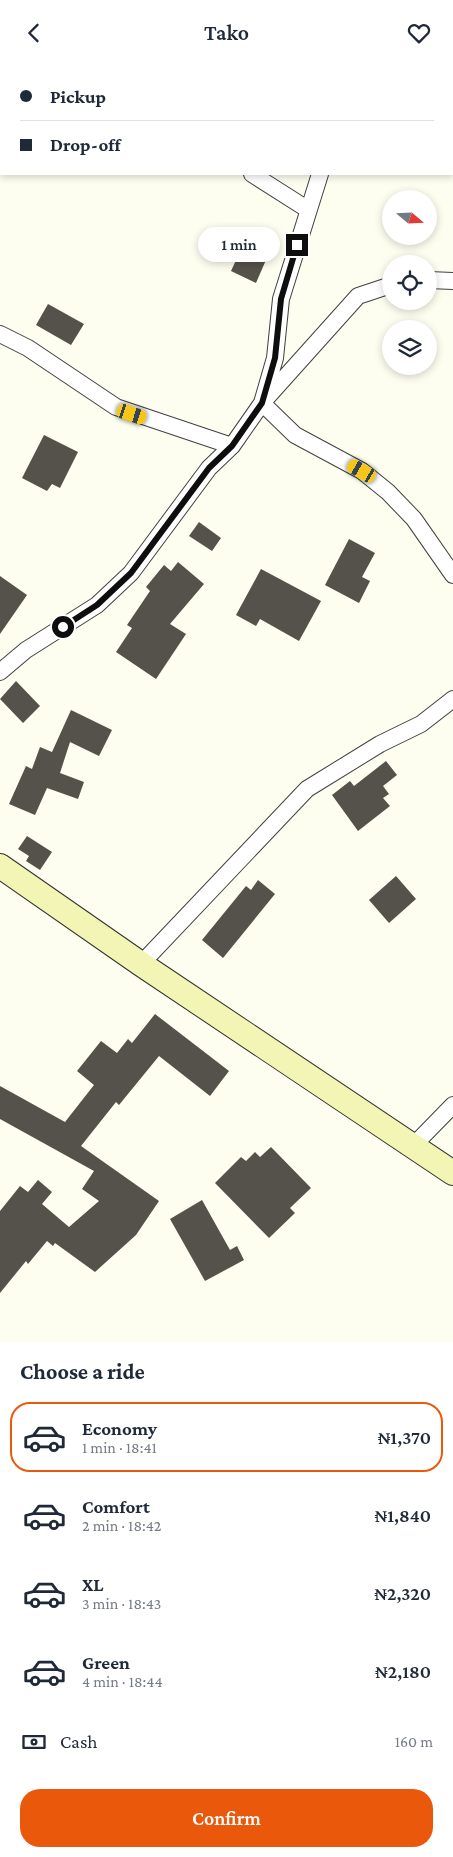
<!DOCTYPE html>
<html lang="en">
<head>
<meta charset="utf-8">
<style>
  body { margin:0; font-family:"Crimson Pro",serif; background:#f6f6f7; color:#1f2937; height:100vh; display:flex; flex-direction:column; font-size:19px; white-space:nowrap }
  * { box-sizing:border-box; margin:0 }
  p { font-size:16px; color:#747a83 }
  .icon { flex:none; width:28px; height:28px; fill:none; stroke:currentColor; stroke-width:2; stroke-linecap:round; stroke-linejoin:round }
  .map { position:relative; height:1277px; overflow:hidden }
  .side { display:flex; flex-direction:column; background:#fff; flex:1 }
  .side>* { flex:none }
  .banner { position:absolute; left:0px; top:0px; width:454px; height:110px; box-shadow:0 2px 8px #0003; display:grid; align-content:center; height:110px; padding:0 20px; background:#fff }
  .needle { width:32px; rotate:109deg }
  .buttons { position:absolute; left:382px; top:125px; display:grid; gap:10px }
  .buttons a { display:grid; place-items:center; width:55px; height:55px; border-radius:50%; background:#fff; box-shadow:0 2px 8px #0003; font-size:25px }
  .end { position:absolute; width:22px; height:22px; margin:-11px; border:6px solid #0e0e0e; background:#fff; box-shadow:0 0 0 2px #fff }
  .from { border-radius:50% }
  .bubble { position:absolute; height:35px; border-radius:18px; background:#fff; box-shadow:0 2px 8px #0003; font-size:16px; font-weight:600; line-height:35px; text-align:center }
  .car { position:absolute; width:15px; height:30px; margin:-15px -8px; border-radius:6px; box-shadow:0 0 4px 1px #0007; background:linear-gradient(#f5c518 24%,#345 0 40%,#f5c518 0 76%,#345 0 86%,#f5c518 0) }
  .banner b { display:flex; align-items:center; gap:18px; height:48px; font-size:19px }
  .banner b+b { border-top:1px solid #e0e1e3 }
  .banner i { width:12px; height:12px; background:#1f2937 }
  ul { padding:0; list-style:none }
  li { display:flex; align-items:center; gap:15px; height:70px; margin:0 10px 8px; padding:0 10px; border:2px solid transparent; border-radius:20px }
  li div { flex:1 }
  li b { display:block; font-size:19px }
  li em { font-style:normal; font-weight:600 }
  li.selected { border-color:#ea580c }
  li>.icon { width:45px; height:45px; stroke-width:1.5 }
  h2 { padding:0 20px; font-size:22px; line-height:60px }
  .pay { display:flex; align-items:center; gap:12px; height:55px; padding:0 20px; font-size:19px }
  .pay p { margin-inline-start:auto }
  .cta { display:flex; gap:10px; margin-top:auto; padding:10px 20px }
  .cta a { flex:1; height:58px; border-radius:20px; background:#ea580c; color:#fff; font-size:20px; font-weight:600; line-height:58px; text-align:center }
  header { display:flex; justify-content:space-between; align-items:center; height:65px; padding:0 20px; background:#fff; font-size:22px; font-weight:600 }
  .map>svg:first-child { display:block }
  .building { fill:#55514b }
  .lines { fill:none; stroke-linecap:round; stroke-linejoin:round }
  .street-casing { stroke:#414141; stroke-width:18 }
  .secondary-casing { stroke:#303030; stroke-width:26 }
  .path { stroke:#303030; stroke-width:3; stroke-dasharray:5 2.5; stroke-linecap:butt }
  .street { stroke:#fff; stroke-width:16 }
  .secondary { stroke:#f2f5b3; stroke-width:24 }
  .route { stroke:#0e0e0e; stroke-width:6 }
</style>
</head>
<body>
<header><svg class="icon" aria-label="back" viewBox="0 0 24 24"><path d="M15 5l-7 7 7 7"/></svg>Tako<svg class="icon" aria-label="heart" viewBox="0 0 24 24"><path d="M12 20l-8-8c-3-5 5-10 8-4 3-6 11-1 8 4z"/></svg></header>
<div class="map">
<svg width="453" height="1277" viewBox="0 0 453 1277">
  <rect width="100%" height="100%" fill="#fdfdf0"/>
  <path class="building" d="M245,176L269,188L256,218L231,206Z
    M48,239L84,259L71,280L36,260Z
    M44,370L78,387L60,423L52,419L47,426L22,413Z
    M199,457L221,473L212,486L189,471Z
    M349,474L375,488L362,512L370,516L359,538L325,520Z
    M178,497L204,519L170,559L186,569L156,614L116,587L132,563L127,560L150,526L146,522L164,500L171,506Z
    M261,504L321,536L299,576L260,554L256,561L236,550Z
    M0,511L27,530L0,569Z
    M16,616L40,641L23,658L0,634Z
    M71,645L112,665L99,691L70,677L60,708L84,717L78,734L47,723L35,750L9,739L26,701L32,704L40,682L52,687Z
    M386,696L397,710L383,721L389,729L383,733L390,741L358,766L332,730L350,716L354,721Z
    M27,771L52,787L40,805L26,796L29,791L18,784Z
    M396,811L416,834L389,858L369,835Z
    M258,815L275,829L223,893L202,875L246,821L251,825Z
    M155,949L229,1006L210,1031L159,991L119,1040L116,1037L81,1081L159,1136L136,1170L95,1207L55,1178L53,1181L47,1176L28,1199L26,1196L0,1228V1146L20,1121L28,1127L38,1115L52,1127L42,1139L69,1162L99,1136L82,1124L94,1106L0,1054V1021L65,1057L94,1020L77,1006L101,976L117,988L128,974L132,978Z
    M271,1082L311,1123L290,1143L295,1148L269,1173L215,1118L241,1092L246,1096L255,1087L260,1092Z
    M202,1135L230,1185L237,1181L244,1195L205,1216L170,1154Z"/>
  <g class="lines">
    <g class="street-casing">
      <path id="street" d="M110,0L111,1
        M358,1V0
        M252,109L307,144
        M429,215L453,216
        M391,220L358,231L262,338L295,370L362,406L388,427L414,454L453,510
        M0,269L28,283L116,342L232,381
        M0,607L26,585L97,540L131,508L209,403L232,381L262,338L275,293L281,234L320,109
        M141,899L307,724L380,679L421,659L453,634
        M413,1081L453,1040"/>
    </g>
    <g class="secondary-casing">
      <path id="secondary" d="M0,801L141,899L453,1108"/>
    </g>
    <path class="path" d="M0,0H16"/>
    <use href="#street" class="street"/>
    <use href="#secondary" class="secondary"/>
  </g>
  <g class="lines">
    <path class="route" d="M63,562L97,540L131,508L209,403L232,381L262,338L275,293L281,234L297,180"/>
  </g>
</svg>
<div class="buttons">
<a><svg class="needle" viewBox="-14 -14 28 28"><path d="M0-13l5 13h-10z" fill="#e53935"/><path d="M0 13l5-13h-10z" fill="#747a83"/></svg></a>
<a><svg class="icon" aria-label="locate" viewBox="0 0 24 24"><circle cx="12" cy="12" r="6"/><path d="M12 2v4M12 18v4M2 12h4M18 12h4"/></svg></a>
<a><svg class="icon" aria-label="layers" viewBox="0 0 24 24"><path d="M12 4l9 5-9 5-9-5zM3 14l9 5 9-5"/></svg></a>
</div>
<i class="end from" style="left:63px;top:562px"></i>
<i class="end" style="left:297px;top:180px"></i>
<div class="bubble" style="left:198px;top:162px;width:82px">1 min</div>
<i class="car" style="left:132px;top:349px;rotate:108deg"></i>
<i class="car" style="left:362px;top:406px;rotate:300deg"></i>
<div class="banner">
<b><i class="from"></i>Pickup</b>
<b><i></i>Drop-off</b>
</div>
</div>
<section class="side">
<h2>Choose a ride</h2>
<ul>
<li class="selected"><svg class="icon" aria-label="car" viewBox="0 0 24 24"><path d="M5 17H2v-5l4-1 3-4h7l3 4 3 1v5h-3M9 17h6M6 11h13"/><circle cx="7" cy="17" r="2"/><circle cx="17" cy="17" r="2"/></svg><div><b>Economy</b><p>1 min · 18:41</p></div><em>₦1,370</em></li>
<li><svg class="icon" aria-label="car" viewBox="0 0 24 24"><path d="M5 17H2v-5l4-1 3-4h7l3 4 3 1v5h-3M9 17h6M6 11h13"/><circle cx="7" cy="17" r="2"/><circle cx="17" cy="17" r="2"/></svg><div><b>Comfort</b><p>2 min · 18:42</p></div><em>₦1,840</em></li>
<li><svg class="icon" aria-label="car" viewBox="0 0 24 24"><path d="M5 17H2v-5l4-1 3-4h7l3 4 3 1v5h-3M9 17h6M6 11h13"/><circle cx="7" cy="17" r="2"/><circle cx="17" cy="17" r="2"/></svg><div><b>XL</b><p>3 min · 18:43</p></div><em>₦2,320</em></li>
<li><svg class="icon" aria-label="car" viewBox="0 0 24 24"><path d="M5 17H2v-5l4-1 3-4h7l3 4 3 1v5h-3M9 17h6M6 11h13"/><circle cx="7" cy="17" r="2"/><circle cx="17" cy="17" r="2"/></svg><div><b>Green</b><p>4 min · 18:44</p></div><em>₦2,180</em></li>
</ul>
<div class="pay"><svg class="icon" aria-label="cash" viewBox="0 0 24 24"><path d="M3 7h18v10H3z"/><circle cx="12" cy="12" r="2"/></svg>Cash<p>160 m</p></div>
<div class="cta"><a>Confirm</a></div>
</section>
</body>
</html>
